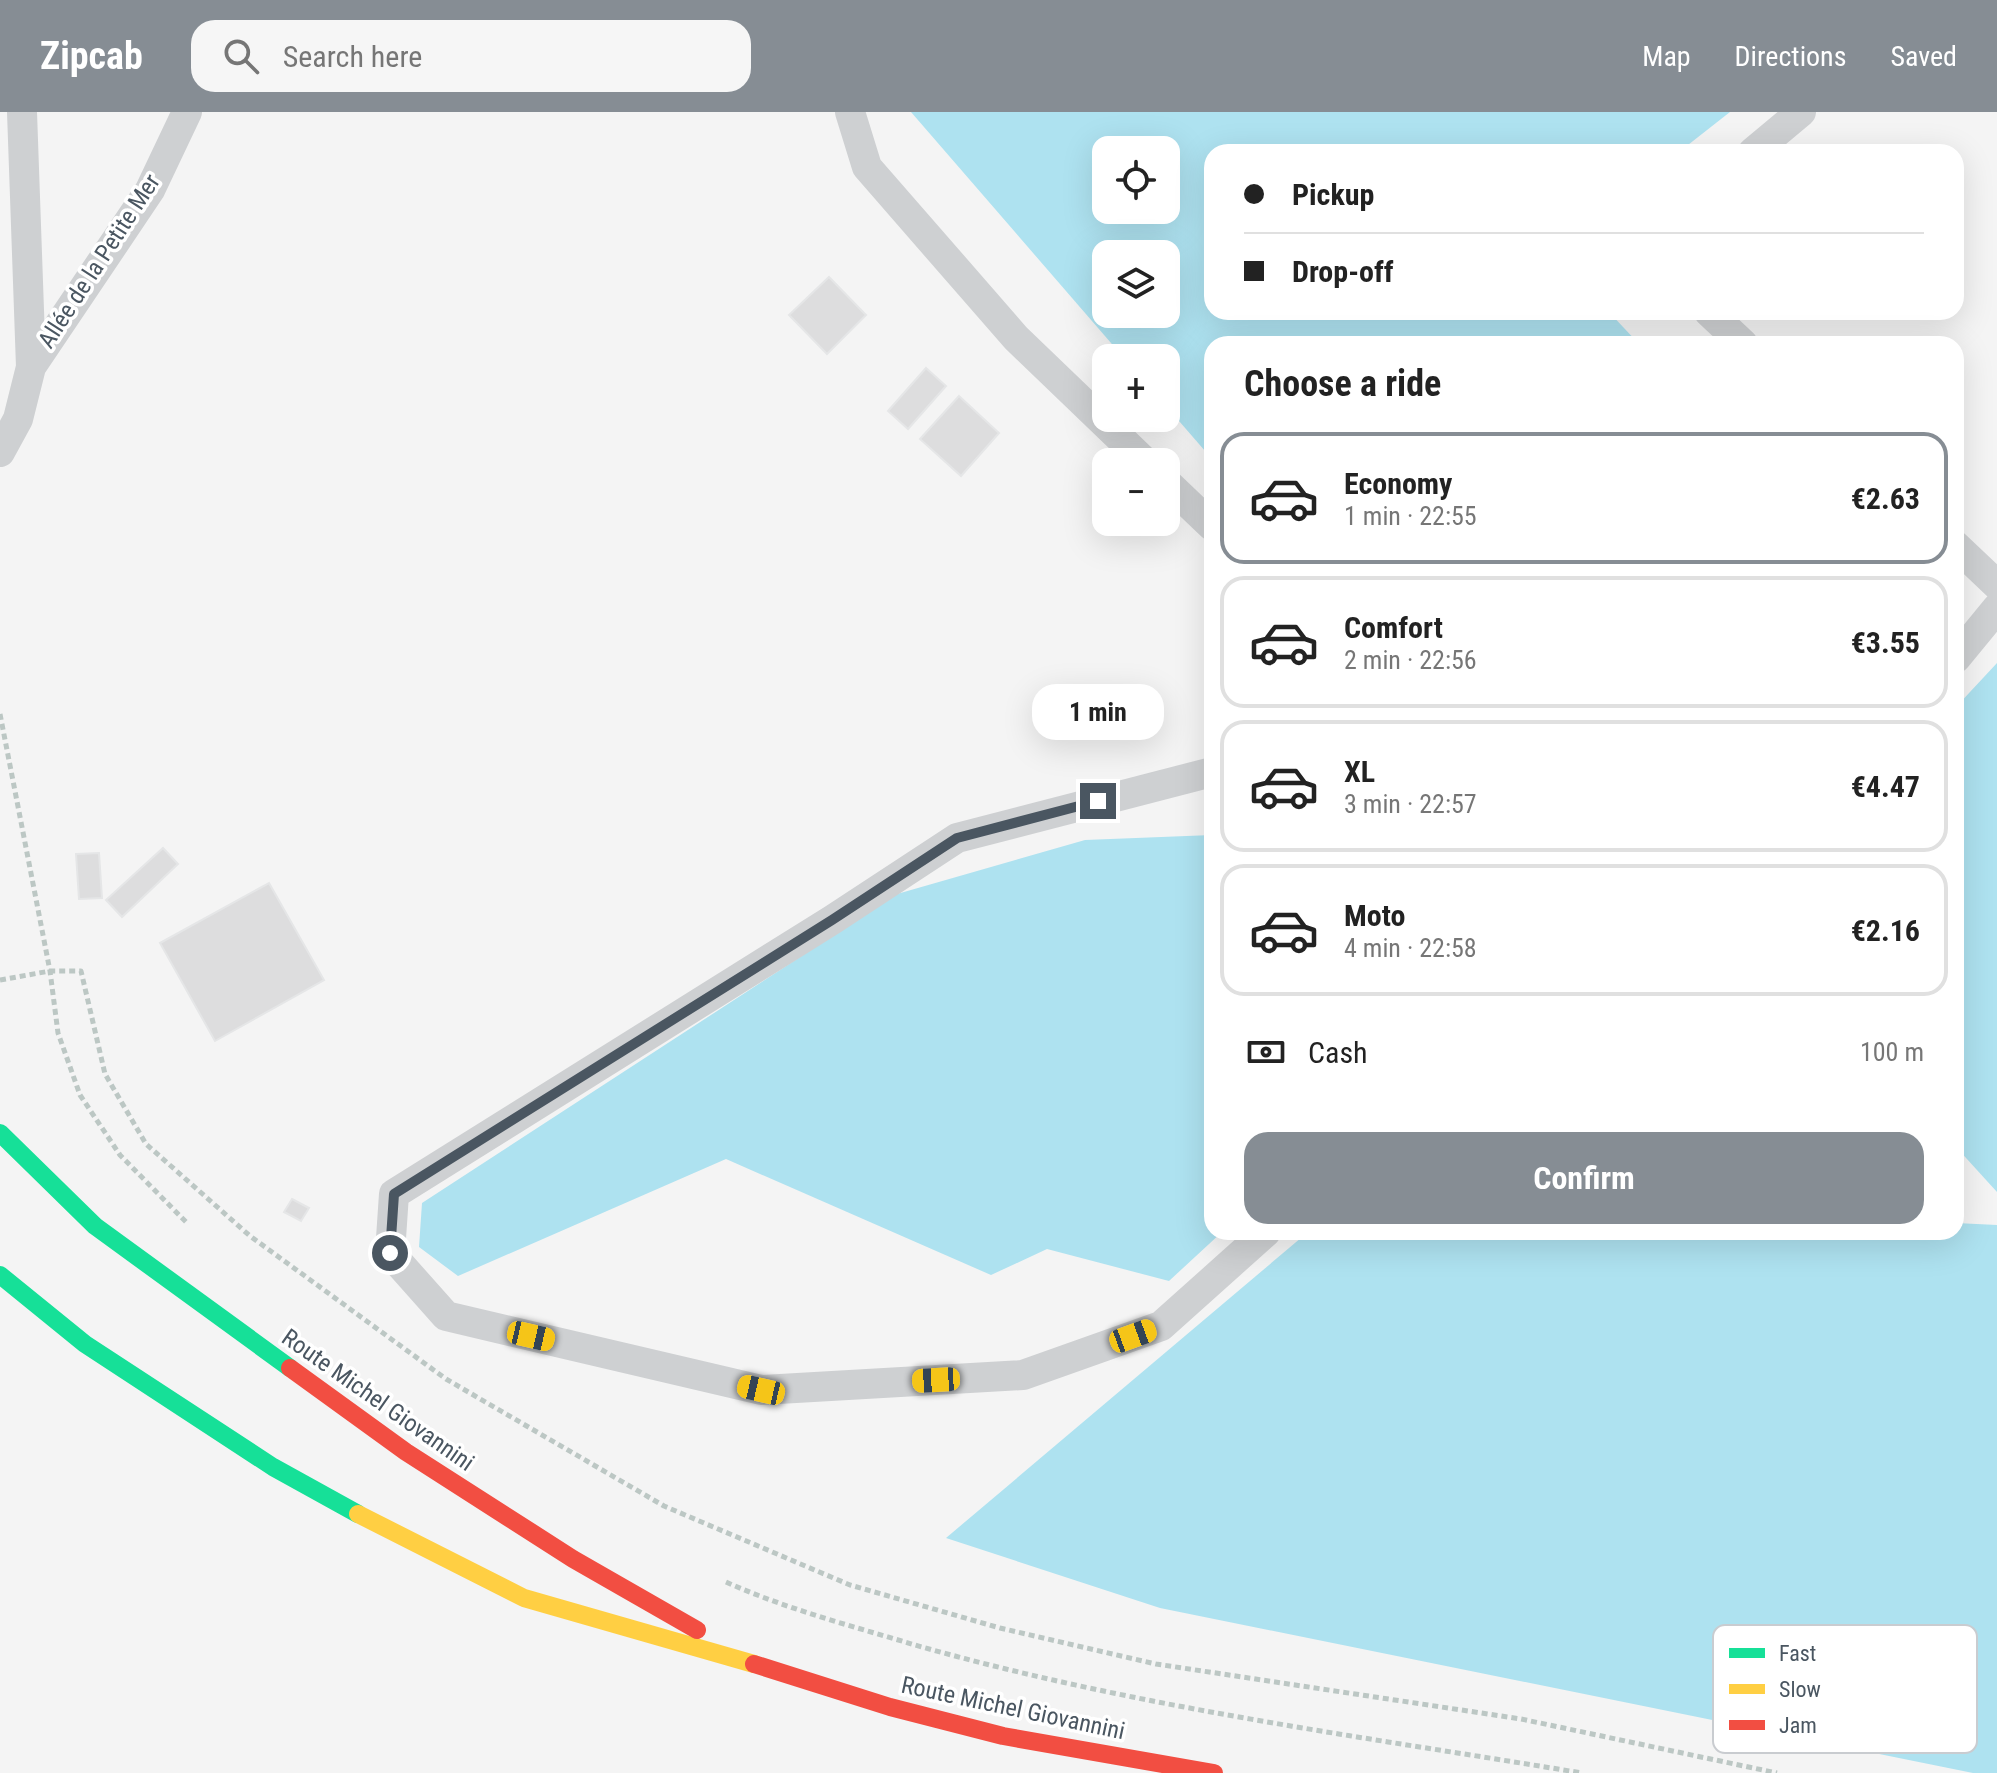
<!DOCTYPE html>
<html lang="en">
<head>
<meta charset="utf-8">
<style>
  body { margin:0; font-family:"Roboto Condensed",sans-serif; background:#f6f6f6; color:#222; height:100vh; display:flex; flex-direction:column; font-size:30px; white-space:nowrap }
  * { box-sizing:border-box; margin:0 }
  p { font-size:26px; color:#767676 }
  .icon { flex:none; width:44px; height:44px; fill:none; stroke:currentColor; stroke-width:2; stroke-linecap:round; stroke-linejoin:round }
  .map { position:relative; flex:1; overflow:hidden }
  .panel { position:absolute; left:1204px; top:224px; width:760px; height:904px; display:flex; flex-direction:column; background:#fff; border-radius:24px; box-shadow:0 8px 32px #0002 }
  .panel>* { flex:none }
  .top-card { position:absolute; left:1204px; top:32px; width:760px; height:176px; border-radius:24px; box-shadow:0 8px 32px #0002; display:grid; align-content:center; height:176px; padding:0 40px; background:#fff }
  .tools { position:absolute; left:1092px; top:24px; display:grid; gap:16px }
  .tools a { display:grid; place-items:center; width:88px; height:88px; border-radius:16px; background:#fff; box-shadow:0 8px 32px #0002; font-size:40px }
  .end { position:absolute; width:36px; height:36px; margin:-18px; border:10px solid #4a5661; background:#fff; box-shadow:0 0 0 4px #fff }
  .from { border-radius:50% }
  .bubble { position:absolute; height:56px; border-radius:24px; background:#fff; box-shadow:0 8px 32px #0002; font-size:26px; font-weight:700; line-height:56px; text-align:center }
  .car { position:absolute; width:24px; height:48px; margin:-24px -12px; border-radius:10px; box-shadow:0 0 6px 2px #0007; background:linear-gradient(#f5c518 24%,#345 0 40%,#f5c518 0 76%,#345 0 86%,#f5c518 0) }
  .top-card b { display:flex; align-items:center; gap:28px; height:76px; font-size:30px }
  .top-card b+b { border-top:2px solid #e0e0e0 }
  .top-card i { width:20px; height:20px; background:#222 }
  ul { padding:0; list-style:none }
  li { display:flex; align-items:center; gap:24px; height:132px; margin:0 16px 12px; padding:0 24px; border:4px solid #e0e0e0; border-radius:24px }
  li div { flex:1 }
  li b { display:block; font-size:30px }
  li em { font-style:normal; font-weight:700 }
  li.current { border-color:#868d94 }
  li>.icon { width:72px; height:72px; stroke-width:1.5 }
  h2 { padding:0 40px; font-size:36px; line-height:96px }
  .pay { display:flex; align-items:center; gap:20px; height:88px; padding:0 40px; font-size:30px }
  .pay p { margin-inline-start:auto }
  .action { display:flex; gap:16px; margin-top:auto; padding:16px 40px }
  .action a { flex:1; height:92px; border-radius:24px; background:#868d94; color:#fff; font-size:32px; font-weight:700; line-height:92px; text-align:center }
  header { display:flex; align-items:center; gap:48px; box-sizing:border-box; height:112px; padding:0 40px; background:#868d94; color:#fff }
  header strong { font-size:38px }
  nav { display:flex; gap:44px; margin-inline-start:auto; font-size:28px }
  .search { width:560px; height:72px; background:#f6f6f6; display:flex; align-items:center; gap:20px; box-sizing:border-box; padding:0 28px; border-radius:24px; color:#767676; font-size:30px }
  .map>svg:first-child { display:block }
  .water { fill:#aee2f0; fill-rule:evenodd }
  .building { fill:#ddddde; stroke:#e5e6e7; stroke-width:2 }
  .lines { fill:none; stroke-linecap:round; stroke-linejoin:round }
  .path { stroke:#bcc7c4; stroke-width:5; stroke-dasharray:6 4; stroke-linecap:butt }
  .lane { stroke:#ced0d2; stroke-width:30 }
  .fast { stroke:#16e098; stroke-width:18 }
  .slow { stroke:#ffcf43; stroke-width:18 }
  .jam { stroke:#f24e42; stroke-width:18 }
  .route { stroke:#4a5661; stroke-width:10 }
  .labels { text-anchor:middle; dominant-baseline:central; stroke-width:7; stroke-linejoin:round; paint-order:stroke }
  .street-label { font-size:24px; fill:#4a5661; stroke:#fff }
  .key { fill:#fff; stroke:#c9ccd0; stroke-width:2 }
  .key-label { font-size:22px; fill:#4a5661 }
</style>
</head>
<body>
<header>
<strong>Zipcab</strong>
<div class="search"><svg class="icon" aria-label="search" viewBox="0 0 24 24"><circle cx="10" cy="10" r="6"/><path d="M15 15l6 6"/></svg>Search here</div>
<nav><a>Map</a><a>Directions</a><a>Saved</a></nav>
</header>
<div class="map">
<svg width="1997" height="1661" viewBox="0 0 1997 1661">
  <rect width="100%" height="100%" fill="#f4f4f4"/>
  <path class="water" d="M911,0H1730L1679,40H1212V200H1609L1639,232H1212V347L1166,294V246H1124ZM1106,38H1166V98H1106ZM1106,142H1166V202H1106Z
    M1997,551V1080L1956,1035V595Z
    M1212,723V1120H1222L1169,1169L1047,1137L991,1163L726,1047L458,1164L419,1135L422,1091L897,782L1085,728Z
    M1956,1111L1997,1113V1661H1973L1160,1496L946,1426L1308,1120H1956Z"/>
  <path class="building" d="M829,165L866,203L827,242L789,203Z
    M926,256L946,274L908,317L888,299Z
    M959,284L999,321L961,364L920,327Z
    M163,736L178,752L122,805L106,788Z
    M99,741L102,786L79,787L76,742Z
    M269,771L324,868L215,929L160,831Z
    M292,1087L309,1096L301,1109L284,1100Z"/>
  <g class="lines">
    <path class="path" d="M0,602L50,859L58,921L80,983L120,1043L186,1110
      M0,868L50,859H81L105,962L146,1032L250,1124L446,1267L664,1394L850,1473L1000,1516L1156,1552L1521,1607L1777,1661
      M726,1470C786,1497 852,1514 915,1533C1133,1595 1359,1624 1582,1661"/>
    <path class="lane" d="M850,0L867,55L1016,226L1145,350
      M1753,40L1801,0
      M1709,200L1743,232
      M31,255L150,78L187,0
      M0,340L18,307L31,255L22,0
      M1166,370L1212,414
      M1956,434L1997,473
      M1956,546L1997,496
      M1212,660L957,726L832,808L394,1082L390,1141L446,1204L761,1278L1023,1263L1161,1214L1266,1120"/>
    <path class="fast" d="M0,1021L95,1114L290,1256
      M0,1163L85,1232L273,1355L358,1402"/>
    <path class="slow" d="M358,1402L524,1486L754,1552"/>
    <path class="jam" d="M290,1256L406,1340L573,1447L697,1518
      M754,1552L890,1595L1003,1624L1214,1661"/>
  </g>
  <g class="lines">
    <path class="route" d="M390,1141L394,1082L832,808L957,726L1098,689"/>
  </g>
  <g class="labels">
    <g class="street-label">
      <text transform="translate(99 149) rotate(-57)">Allée de la Petite Mer</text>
      <text transform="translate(378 1288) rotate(35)">Route Michel Giovannini</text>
      <text transform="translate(1013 1596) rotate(12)">Route Michel Giovannini</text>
    </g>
  </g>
  <rect x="1713" y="1513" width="264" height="128" rx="12" class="key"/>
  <rect x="1729" y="1536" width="36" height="10" fill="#16e098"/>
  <rect x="1729" y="1572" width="36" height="10" fill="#ffcf43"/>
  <rect x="1729" y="1608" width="36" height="10" fill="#f24e42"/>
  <g class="key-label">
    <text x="1779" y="1549">Fast</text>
    <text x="1779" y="1585">Slow</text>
    <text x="1779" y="1621">Jam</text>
  </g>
</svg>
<div class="tools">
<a><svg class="icon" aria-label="locate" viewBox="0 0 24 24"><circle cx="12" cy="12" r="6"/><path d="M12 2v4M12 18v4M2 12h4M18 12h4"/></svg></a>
<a><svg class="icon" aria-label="layers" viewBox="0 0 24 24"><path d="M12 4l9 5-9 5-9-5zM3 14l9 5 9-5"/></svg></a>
<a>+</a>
<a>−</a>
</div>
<i class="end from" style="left:390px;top:1141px"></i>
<i class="end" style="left:1098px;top:689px"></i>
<div class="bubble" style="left:1032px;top:572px;width:132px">1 min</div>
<i class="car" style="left:531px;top:1224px;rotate:103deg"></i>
<i class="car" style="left:1133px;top:1224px;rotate:70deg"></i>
<i class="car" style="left:936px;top:1268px;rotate:267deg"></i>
<i class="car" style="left:761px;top:1278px;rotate:283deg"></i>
<div class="top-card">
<b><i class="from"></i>Pickup</b>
<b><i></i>Drop-off</b>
</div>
<section class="panel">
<h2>Choose a ride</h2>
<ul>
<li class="current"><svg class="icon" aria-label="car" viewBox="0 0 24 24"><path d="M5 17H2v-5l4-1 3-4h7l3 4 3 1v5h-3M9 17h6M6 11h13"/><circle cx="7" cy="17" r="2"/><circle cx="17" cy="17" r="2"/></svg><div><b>Economy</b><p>1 min · 22:55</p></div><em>€2.63</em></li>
<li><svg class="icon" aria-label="car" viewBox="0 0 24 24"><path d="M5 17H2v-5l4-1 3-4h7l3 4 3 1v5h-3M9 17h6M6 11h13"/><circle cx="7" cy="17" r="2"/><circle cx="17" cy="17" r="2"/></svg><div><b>Comfort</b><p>2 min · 22:56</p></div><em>€3.55</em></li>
<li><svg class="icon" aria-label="car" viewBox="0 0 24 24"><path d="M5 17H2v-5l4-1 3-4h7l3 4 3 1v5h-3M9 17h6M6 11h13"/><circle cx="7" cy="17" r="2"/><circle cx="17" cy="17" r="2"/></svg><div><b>XL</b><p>3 min · 22:57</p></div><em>€4.47</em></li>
<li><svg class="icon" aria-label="car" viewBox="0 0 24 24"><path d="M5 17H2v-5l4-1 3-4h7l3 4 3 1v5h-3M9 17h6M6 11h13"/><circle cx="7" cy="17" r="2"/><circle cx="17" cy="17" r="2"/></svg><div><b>Moto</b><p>4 min · 22:58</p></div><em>€2.16</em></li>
</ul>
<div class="pay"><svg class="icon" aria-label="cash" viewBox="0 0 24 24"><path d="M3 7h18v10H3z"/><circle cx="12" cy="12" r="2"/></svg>Cash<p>100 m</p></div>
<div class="action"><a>Confirm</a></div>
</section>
</div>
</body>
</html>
